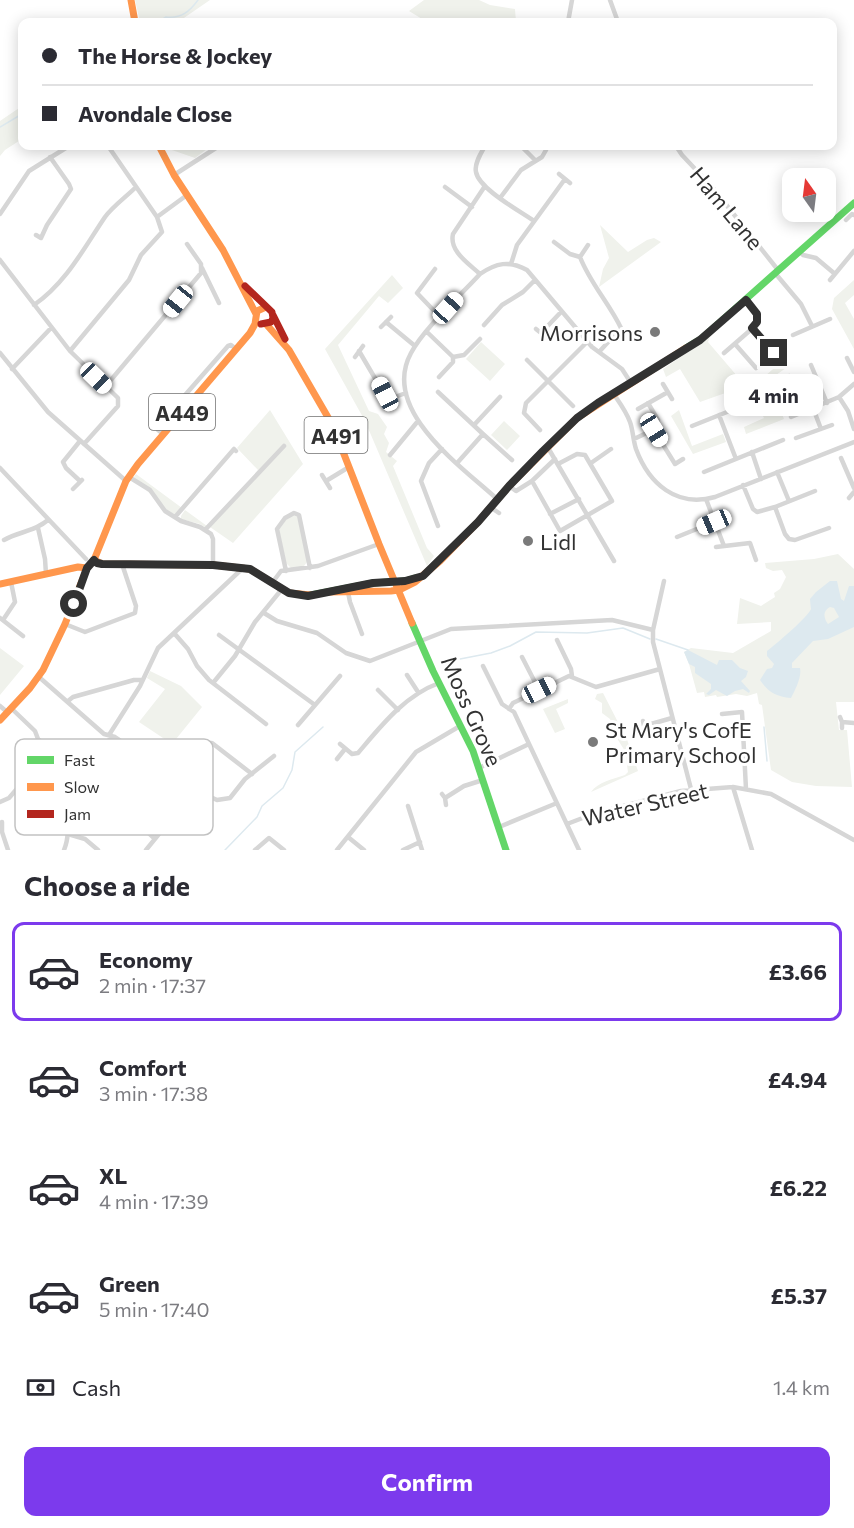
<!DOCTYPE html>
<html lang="en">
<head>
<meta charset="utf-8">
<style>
  body { margin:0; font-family:Commissioner,sans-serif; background:#f7f7f7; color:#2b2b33; height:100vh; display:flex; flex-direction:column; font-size:22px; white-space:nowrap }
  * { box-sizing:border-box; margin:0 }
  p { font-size:20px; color:#7c7c81 }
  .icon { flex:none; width:33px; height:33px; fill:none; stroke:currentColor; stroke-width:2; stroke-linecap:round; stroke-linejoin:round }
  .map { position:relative; height:850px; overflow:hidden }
  .panel { display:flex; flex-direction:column; background:#fff; flex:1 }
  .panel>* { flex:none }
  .guide { position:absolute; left:18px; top:18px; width:819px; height:132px; border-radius:12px; box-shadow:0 3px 15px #0003; display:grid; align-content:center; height:132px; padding:0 24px; background:#fff }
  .needle { width:39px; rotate:346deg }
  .tools { position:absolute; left:782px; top:168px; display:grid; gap:12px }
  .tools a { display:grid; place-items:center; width:54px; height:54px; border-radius:12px; background:#fff; box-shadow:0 3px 15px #0003; font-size:30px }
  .end { position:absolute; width:27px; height:27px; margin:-14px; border:8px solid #323232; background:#fff; box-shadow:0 0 0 3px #fff }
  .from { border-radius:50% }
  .bubble { position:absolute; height:42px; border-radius:12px; background:#fff; box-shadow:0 3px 15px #0003; font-size:20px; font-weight:700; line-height:42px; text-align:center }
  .car { position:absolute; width:18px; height:36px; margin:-18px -9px; border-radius:8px; box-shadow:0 0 4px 2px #0007; background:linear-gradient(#fff 24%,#345 0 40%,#fff 0 76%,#345 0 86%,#fff 0) }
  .guide b { display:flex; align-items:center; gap:21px; height:57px; font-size:22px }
  .guide b+b { border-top:2px solid #e1e1e2 }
  .guide i { width:15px; height:15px; background:#2b2b33 }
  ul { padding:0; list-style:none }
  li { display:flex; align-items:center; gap:18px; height:99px; margin:0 12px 9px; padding:0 12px; border:3px solid transparent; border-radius:12px }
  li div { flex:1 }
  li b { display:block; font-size:22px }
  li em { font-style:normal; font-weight:700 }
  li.active { border-color:#7c3aed }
  li>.icon { width:54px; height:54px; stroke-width:1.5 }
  h2 { padding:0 24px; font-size:27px; line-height:72px }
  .pay { display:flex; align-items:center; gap:15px; height:66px; padding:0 24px; font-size:22px }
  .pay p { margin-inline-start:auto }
  .cta { display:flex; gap:12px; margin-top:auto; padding:12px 24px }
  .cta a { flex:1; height:69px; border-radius:12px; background:#7c3aed; color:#fff; font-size:24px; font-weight:700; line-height:69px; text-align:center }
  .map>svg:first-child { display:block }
  .green { fill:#f0f2ec }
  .water { fill:#dde9ef; fill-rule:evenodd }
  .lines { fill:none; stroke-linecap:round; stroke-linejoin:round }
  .stream { stroke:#dde9ef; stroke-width:1.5 }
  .street { stroke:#d6d6d6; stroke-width:4.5 }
  .fast { stroke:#63d668; stroke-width:7 }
  .slow { stroke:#ff974d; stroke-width:7 }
  .jam { stroke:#b3261e; stroke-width:7 }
  .route { stroke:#323232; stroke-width:8 }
  .poi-dot { fill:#7a7a7a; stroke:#fff; stroke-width:2 }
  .labels { text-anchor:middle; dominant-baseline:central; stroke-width:6; stroke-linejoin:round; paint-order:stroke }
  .shield { fill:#fff; stroke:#707070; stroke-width:1.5 }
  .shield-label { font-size:21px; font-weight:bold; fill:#323232 }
  .street-label { font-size:22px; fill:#323232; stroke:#fff }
  .poi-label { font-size:22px; fill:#323232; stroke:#fff; text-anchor:start }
  .key { fill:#fff; stroke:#c2c2c2; stroke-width:1.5 }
  .key-label { font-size:16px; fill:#323232 }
</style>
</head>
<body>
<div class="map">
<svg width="854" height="850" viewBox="0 0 854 850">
  <rect width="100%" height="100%" fill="#fff"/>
  <path class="green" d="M135,0H210L181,20L161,19L158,22H140Z
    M424,0H479L490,5L515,9L516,22H427L409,11Z
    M22,106V139L5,150L0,156V121Z
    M168,146H211L195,158L169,149Z
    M600,225L628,252L647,240L654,238L661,242L599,287L603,269L609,258Z
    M392,275L403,288L388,303L379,296L338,345L369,411L378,414L387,427L384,434L389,443L386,452L397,461L393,466L427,548L434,556L427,566L365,421L325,349Z
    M854,280V295L845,303L854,319V349L832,309L834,298Z
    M710,337L708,342L744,384L765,376L780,363L786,368L766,382L745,386L700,402L680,369L666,377L663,369Z
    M481,342L505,364L490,381L466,359Z
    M775,397L784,419L746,434L744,427L764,418L757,404Z
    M270,410L303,464L233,543L210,527L258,470L237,448Z
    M679,410L692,446L723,434L726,442L693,454L671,416Z
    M504,421L520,436L507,450L491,435Z
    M136,474L182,508L175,514L170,513L136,480L134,477Z
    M185,510L207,526L206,528L200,524L181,519V516Z
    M294,514L298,517L307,562L304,566L292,569L286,563L279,530L288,517Z
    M838,554L854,569V702H836L839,730H847L852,787L816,786L792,782L771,770L762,705L759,704L757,693L747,696L736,694L717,697L716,695L705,697L704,692L697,693L689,664L684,652L691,648L733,653L771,631V622L737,624L740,598L761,606L775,597L774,593L780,589L786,577L782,570L773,571L766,568L765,563L814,559Z
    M0,648L24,666L0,695Z
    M150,671L181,686L202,707L172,744L139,722L165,689L147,678Z
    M603,693L621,728H623L638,771L591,792C598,782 613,779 625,775L628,772L625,751L618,740L610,719L602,713V703L595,699L597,694Z
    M568,699V703L556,709L565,729L555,733L543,709Z"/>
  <path class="water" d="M830,581H837L841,599L844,601L849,586H854V627L828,639L813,641L792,663V668H800C802,677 795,690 791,698C776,697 768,692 760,680L767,669L772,668L774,664L767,656V651C774,646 809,616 811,609C811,609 810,600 810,599L816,592ZM830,607L834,608L839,617L828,624C824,619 822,611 830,607Z
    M688,650L717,665L719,660H732L740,668L748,671L746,677L741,681L750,691L749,693L743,689L735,691L727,696L716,690L709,695L706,694L711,689V684L695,673V667L689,664L684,652Z"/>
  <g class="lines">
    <path class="stream" d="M158,22L166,17C181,19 190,11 198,0
      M0,127L22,114
      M656,639L688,650
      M460,659L491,653L510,646L536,632L587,633L623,628L650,639
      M764,727L767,761
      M225,850L257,817L262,806L283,788L292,770L295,752L323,727"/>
    <path class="street" d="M610,0L618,22
      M568,22L572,0
      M485,146C481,153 474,164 476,172C479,189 520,211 534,221
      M521,146L535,160
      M676,146L682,155L713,188L778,270
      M559,174L570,183
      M174,175L219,146
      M445,187L472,207
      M500,198L521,170L542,157L546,150
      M0,214L29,171L69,146
      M157,217L187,195
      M846,220L852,214L854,215
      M36,235L41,238L47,225L71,189L69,184L50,157
      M554,242L570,254L580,257L588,245
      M799,251L803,255L816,258L835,274
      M580,257C590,283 609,303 621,328L599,352
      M0,260L70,351L118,398V406L84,444
      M511,264L517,245L565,179
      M202,268L219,303
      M435,269L417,293L440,317
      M775,273L801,304L812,326
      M480,274C468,263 449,251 453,234L485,186
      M830,280L854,251
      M34,305C66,283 84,248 105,217C113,206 126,197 136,187
      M386,322L415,346
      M484,325L502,305L523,292L535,280
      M381,327L391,317
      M752,328L785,366
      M536,329L541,333L561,312
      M427,332L453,357
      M793,335L830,319
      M735,344L756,368
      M70,351L129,280L141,255L162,232L157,217L108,146
      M359,351L386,397L392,398L406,393
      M0,353L48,412L126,481
      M724,353L754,327L758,319L757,314L746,300
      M355,357L363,346
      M847,358L854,372
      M527,360L573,406
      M811,365L827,403
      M12,369L51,328
      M789,376L804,412
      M439,377L453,362V357L464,355L480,339
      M663,384L672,399
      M105,387L201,273V264L187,244
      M438,392L483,434
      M613,393C619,402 626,411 630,422C633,430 633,440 636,449C649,484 677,508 715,497L854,442
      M839,397L854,384
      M813,408L821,429
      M638,409L668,392
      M719,415L736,459
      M791,417L839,397L848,411L854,429
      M474,425L500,397
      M692,426L752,402L750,397
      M540,430L524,413L526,403L587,342
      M654,430L675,464L683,459
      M163,434L158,430V426L228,346L231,345L236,349
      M796,438L832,425
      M634,439L657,428L658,420L648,403
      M80,441L63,462L66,468L80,481
      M547,446L614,561
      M752,452L761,479
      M390,455L418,421
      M841,458L854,488
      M555,459L532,481L560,531L612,501L585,455L577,454L558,464
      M458,462L483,434L512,460
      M591,463L611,449
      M0,468L86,559
      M704,472L783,440
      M777,472L789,501
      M322,475L330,488
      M129,477L150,490L165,511L181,521L200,527L211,534L213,539V565
      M326,481L349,467
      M743,485L753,509L757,512L775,507L815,491
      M509,486L516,491L532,481
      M73,489L82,480
      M849,498L854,492
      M497,499C461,466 380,410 411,353C424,328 460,296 480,274C496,263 509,260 527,270L592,347L622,369L631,383
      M706,499L724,546
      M490,507L499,513
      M775,507L785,534L789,539L795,540L829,528
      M550,514L579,499
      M175,517L234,449L236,451
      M438,526L421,481L429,463L442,449
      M38,528L45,559L46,574
      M205,530L284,446
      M677,537L714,522
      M4,540C20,531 34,532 48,520
      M716,547L750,543L756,560
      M286,571L277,529L285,518L294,513L299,515L310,568
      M664,581L653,630V642L691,789
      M272,583L281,571L318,566L379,544
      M348,592L350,602L362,634
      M264,613L277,621L317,633L346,653L370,661L451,629L612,620L653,630
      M0,618L23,636
      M3,620L15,602L11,582
      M65,624L85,632L135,613L136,606L122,564
      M174,633L188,649L197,666L209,680L266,724
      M219,635L315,705
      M557,640L571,669L572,676
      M522,657L539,690
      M483,666L502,704L514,712L579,850
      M407,675L418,692
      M39,677L104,734L115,737L193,789L217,800L230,798L245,779L274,756
      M213,683L235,656L255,622L282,589
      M378,690L398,710
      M68,701L73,697L134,680H143
      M0,706L7,712
      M11,708L35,731L38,739C76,773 117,803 154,838
      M509,709L513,703L569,676L596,687L660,669
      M722,714L742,712L746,789
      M840,717L842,722V728
      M643,721L644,726L672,718
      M842,722L854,723
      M298,725L340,676
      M109,735L140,686L158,648L244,567
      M340,744L352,754L358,753C381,726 404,696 439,683
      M337,759L345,749
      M479,768L529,744
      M82,778L112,736
      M177,778L204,744L212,743L252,774
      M733,787L752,850
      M442,794L445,798L446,805
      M445,798L464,786L483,780
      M0,802L9,798L50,750
      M408,806L422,850
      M51,810C68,820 71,832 64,850
      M2,822V832L8,850
      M54,822L60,815
      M567,824L593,814L681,791L733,787L771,794L854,840
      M499,827L557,803
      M68,834L85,839L98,850
      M348,837L364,850
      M146,850L185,802L193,789
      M255,850L269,838L284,850
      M337,850L416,752L460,726
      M403,850L420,842"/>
    <path class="fast" d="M686,348L701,339L854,203
      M311,595L373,583L405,581L415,578
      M412,623L433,671L473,751L506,850"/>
    <path class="slow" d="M131,0L135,22
      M159,146L174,175L223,250L256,314
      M266,324L289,350L333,426L379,544L412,623
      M94,560L102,564L213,565L250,569L289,593L311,595
      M0,584L78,567L87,568
      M328,592L391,591L399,590L415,582L440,561L478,522L509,486L577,418L686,348
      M0,720L30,688L43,670L65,624L87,568L94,560L126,481L138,464L250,333L255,324L257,311L266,307"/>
    <path class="jam" d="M245,286L272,312L273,318L271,322L261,324
      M273,315L285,339"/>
  </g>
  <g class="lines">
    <path class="route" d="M74,604L87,568L94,560L97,563L102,564L213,565L250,569L289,593L308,596L373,583L405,581L423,576L478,522L509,486L543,451L577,418L598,403L700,340L746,300L757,314V322L752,328L774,353"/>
  </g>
  <g class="poi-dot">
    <circle cx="655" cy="332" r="6"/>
    <circle cx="528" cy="541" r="6"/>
    <circle cx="593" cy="742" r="6"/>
  </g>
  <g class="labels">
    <g class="shield">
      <rect x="149" y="394" width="66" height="36" rx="4.5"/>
      <rect x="304.5" y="417" width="63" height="36" rx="4.5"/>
    </g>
    <g class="shield-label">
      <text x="182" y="412">A449</text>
      <text x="336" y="435">A491</text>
    </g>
    <g class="street-label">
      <text transform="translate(727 208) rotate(50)">Ham Lane</text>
      <text transform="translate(472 711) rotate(66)">Moss Grove</text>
      <text transform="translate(645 804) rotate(-13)">Water Street</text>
    </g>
    <g class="poi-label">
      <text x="643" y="332" text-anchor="end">Morrisons</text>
      <text x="540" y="541">Lidl</text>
      <text x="605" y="729">St Mary's CofE<tspan x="605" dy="25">Primary School</tspan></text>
    </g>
  </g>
  <rect x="15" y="739" width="198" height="96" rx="9" class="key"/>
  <rect x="27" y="756" width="27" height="8" fill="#63d668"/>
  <rect x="27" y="783" width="27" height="8" fill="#ff974d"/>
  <rect x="27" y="810" width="27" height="8" fill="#b3261e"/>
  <g class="key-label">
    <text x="64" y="766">Fast</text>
    <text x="64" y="793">Slow</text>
    <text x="64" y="820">Jam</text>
  </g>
</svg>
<div class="tools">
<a><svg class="needle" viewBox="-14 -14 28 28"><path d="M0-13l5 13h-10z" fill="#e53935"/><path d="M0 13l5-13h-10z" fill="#7c7c81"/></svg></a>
</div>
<i class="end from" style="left:74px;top:604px"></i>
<i class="end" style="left:774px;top:353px"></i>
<div class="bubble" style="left:724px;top:374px;width:99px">4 min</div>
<i class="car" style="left:178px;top:301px;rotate:219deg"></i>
<i class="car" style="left:448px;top:308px;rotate:42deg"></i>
<i class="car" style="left:96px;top:378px;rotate:134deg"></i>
<i class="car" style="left:385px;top:394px;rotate:332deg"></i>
<i class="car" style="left:654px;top:430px;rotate:148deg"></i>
<i class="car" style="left:714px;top:522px;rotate:247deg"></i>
<i class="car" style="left:539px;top:690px;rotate:64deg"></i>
<div class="guide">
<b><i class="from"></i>The Horse &amp; Jockey</b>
<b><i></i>Avondale Close</b>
</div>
</div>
<section class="panel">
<h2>Choose a ride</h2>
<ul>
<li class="active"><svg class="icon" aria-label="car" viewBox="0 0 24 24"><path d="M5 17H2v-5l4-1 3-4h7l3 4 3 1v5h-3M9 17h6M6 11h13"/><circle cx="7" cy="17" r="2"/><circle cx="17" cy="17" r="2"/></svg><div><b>Economy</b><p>2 min · 17:37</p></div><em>£3.66</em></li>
<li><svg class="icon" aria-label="car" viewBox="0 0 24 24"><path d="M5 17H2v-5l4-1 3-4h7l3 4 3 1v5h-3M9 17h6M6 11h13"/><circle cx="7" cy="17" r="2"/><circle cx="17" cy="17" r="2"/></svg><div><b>Comfort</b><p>3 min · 17:38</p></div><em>£4.94</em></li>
<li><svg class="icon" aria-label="car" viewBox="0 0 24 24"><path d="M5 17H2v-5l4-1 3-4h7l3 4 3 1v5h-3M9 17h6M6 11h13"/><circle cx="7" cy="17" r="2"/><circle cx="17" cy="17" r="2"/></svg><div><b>XL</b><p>4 min · 17:39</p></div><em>£6.22</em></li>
<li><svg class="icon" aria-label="car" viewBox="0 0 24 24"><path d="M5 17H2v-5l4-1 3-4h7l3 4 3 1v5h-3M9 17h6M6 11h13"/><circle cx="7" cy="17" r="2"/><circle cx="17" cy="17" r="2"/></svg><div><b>Green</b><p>5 min · 17:40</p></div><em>£5.37</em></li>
</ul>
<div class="pay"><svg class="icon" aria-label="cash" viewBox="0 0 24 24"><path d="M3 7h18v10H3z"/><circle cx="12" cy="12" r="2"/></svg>Cash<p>1.4 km</p></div>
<div class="cta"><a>Confirm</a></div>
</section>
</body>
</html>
